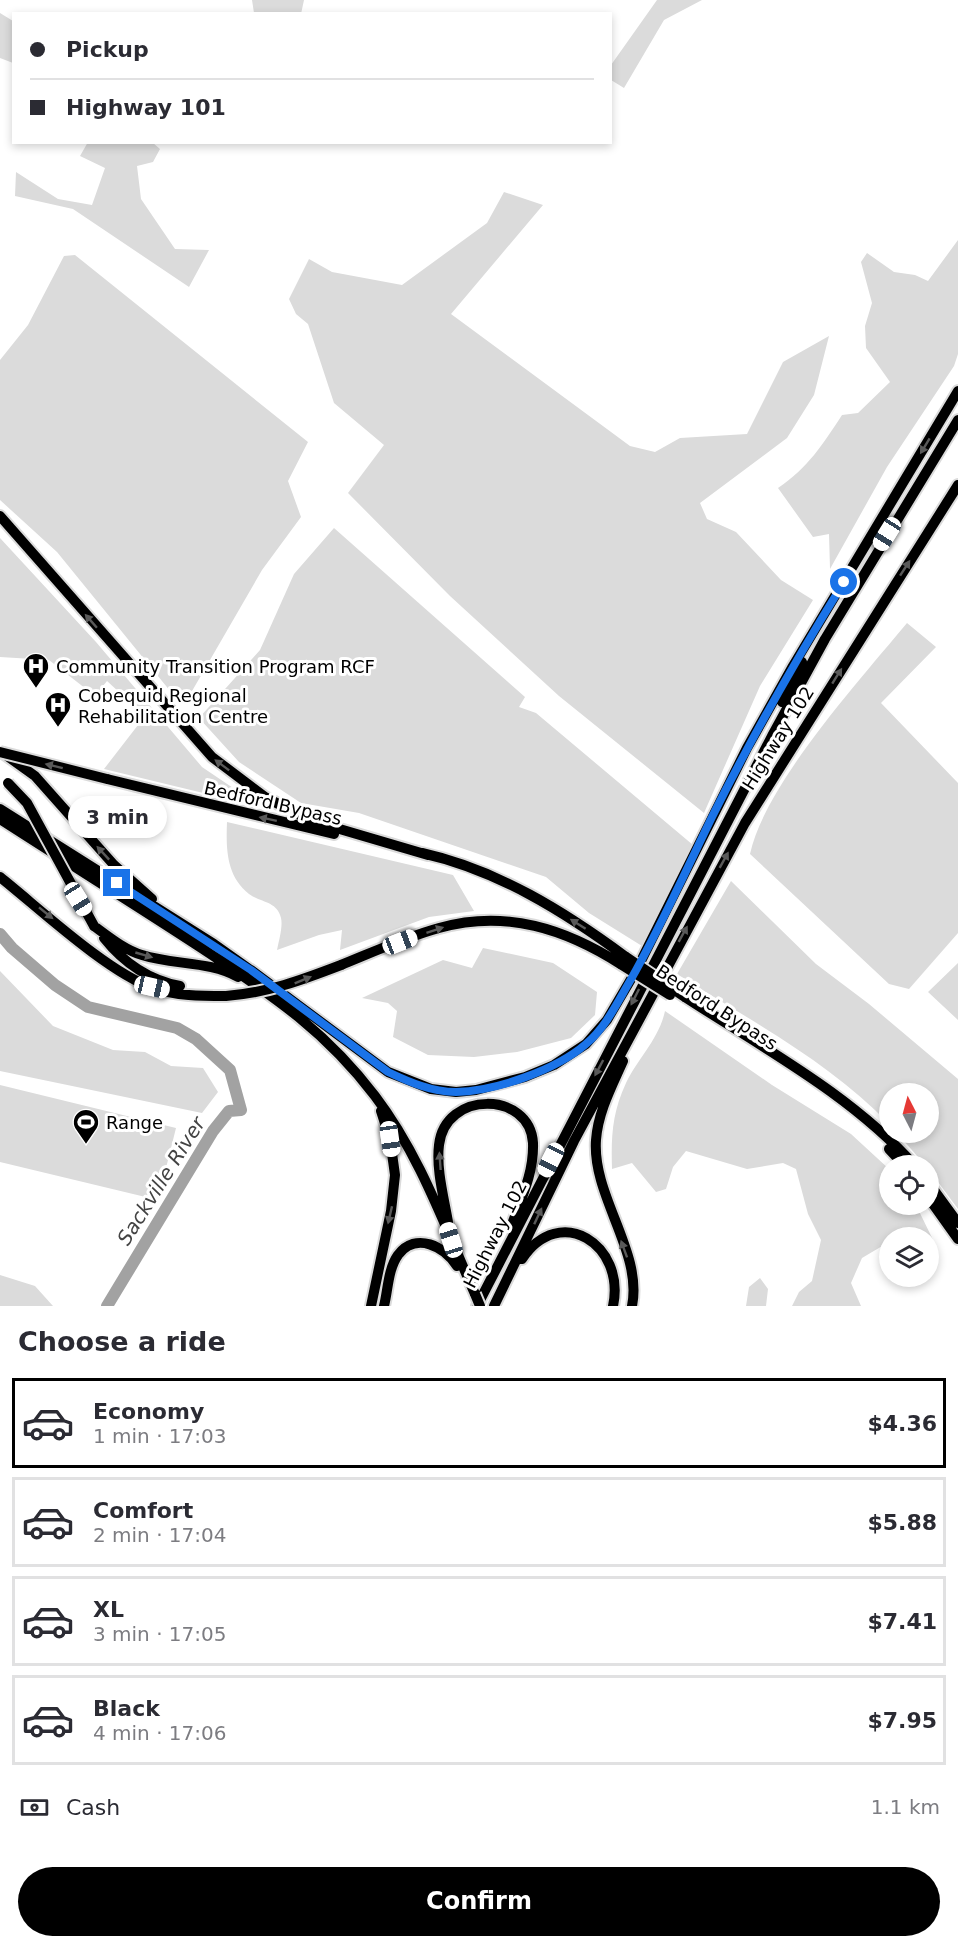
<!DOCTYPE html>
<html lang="en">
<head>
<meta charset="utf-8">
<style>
  body { margin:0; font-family:"DejaVu Sans",sans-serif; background:#f7f7f7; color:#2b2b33; height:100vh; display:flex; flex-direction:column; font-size:22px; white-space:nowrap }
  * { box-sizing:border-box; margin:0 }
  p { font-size:20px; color:#7c7c81 }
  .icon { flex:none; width:33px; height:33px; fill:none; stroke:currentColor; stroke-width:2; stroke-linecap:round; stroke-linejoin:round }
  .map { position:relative; height:1306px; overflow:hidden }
  .sheet { display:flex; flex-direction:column; background:#fff; flex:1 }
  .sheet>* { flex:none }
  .banner { position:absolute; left:12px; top:12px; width:600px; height:132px; border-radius:0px; box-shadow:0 3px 9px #0003; display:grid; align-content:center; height:132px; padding:0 18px; background:#fff }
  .needle { width:39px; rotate:354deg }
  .controls { position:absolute; left:879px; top:1083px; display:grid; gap:12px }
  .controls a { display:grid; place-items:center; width:60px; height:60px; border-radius:50%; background:#fff; box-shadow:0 3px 9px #0003; font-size:30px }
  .end { position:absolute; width:27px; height:27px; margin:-14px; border:8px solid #1a73e8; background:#fff; box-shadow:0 0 0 3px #fff }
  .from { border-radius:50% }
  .bubble { position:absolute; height:42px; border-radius:21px; background:#fff; box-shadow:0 3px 9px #0003; font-size:20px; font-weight:700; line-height:42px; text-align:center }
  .car { position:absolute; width:18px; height:36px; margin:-18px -9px; border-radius:8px; box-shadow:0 0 4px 2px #0007; background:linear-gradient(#fff 24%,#345 0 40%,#fff 0 76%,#345 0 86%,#fff 0) }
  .banner b { display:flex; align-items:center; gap:21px; height:57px; font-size:22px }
  .banner b+b { border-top:2px solid #e1e1e2 }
  .banner i { width:15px; height:15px; background:#2b2b33 }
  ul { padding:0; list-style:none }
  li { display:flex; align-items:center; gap:18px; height:90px; margin:0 12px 9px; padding:0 6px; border:3px solid #e1e1e2; border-radius:0px }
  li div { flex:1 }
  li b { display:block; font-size:22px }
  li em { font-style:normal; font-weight:700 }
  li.on { border-color:#000 }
  li>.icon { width:54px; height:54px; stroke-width:1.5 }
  h2 { padding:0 18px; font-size:27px; line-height:72px }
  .pay { display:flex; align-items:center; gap:15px; height:66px; padding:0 18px; font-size:22px }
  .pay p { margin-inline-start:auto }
  .button { display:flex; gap:12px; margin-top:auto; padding:12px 18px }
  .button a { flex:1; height:69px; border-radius:36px; background:#000; color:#fff; font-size:24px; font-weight:700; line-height:69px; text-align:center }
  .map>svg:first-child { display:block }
  .green { fill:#dbdbdb }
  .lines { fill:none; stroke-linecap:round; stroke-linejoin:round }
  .river { stroke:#a2a2a2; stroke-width:12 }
  .motorway-casing { stroke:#dbdbdb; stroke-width:14 }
  .motorway { stroke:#000; stroke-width:10 }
  .motorway-bridge-casing { stroke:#dbdbdb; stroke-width:14; stroke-linecap:butt }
  .motorway-bridge { stroke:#000; stroke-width:10 }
  .oneway { fill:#595959 }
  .route { stroke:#1a73e8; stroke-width:8 }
  .labels { text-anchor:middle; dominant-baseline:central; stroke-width:6; stroke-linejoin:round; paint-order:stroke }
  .poi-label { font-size:18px; fill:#000; stroke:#fff; text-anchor:start }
  .street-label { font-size:18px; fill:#000; stroke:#fff }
  .water-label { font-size:20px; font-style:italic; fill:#434343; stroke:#fff }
</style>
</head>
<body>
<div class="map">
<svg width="958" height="1306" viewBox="0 0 958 1306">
  <rect width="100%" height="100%" fill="#fff"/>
  <path class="green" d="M252,0H304L301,14L254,13Z
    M657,0H702L664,20L624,88L611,80V65Z
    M0,13L13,21V63L0,58Z
    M88,142L153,143L160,149L153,162L137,166L141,199L175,249L209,250L189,287L73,209L15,196L16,172L58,199L92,205L105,168L80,156Z
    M504,192L543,205L451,314L630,446L655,452L680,438L747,434L783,362L829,336L814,395L787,438L700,503L707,519L736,532L781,580L813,600L760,686L704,813L559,696L450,596L348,493L384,445L334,403L308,324L296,314L289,299L309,259L332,272L402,285L487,223Z
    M958,240V354L954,366L887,467L830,569L829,534L813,537L778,488C808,468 823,444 842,415L858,413L890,382L866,348L865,326L872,303L861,262L867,253L894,272L915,275L928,281Z
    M75,255L308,442L288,481L301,517L262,570L188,698L175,697L57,552L0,500V360L28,325L64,256Z
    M334,528L525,697L519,707L536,713L693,845L642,946L589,913L546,877L359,813L301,803L239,762L199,718L260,650L294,574Z
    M0,538L96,642L202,767L239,792L228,799L104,769L145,716L107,681L95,696L49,660L0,657Z
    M907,623L936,647L881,703L958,783V933L909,989L889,984L750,854C765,784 860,680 907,623Z
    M227,822L453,875L474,911L429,917L340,950L342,930L319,935L277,950C279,940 283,926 281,918C277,901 261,903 249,894C226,876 226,848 227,822Z
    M731,881L816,964L869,1004L958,1079V1209L929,1170L928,1166L925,1165L897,1133L928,1132V1094H890L889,1124C830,1062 749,1020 677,974Z
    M483,948L553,963L597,992L595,1015L571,1038L517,1052L474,1057L428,1055L393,1037L397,1011L388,1003L362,998L443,960L472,968Z
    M958,963V1020L928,992Z
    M0,971L53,1026L113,1050L145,1052L171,1066L203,1068L218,1092L202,1113L0,1071Z
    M665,1011L772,1085L851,1134L889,1169L890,1204L916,1205L937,1248L929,1247L928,1238H890L889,1242L862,1258L851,1283L861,1306H792L799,1292L812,1281L821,1240L808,1214L796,1169L783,1163L747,1169L686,1151L673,1167L666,1189L656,1192L632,1163L612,1169C611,1137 612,1113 626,1083C638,1058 659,1039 665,1011Z
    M0,1085L176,1128L158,1200L0,1162Z
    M0,1275L35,1286L53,1306H0Z
    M760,1278L768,1289L766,1306H746L749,1287Z"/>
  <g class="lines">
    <path class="river" d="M0,934L12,948L55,985L88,1007L177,1028L196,1039L230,1070L241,1110L229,1111L213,1131L107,1306"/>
    <g class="motorway-casing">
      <path id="motorway" d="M0,516L212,757L265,797L309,820L428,855
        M782,702L802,662
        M3,753L35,776L114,865L152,899
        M107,779L334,834
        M0,809L214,944L256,974
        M0,819C68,863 136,905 203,949C270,994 324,1029 375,1096C420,1155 445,1227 475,1294
        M422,853C498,870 565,912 626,957
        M0,877C39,908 107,972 153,988C176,996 201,996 226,996
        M94,926C109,937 125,950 142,955C173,965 210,961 238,977
        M104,938C123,962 149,980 180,986
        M341,965C373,952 406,937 439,928C506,909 566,929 622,965
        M251,970L388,1072L431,1089L456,1092L476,1090L525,1077L554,1065L586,1044L607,1020L637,969L747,748L793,666L958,391
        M685,997C763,1048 852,1095 915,1166
        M623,1061C612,1086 598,1112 596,1140C592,1196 643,1252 632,1306
        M889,1149L905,1166
        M928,1182L958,1223
        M928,1197L958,1239
        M448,1222C444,1198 436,1169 439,1145C445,1090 530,1091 533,1143C534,1173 521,1199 511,1227
        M522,1259C560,1202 626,1245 613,1306
        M371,1306L391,1211L395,1175L390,1139L381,1111
        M384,1306C388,1290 388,1269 398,1255C416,1231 445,1247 457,1266
        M477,1306L772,736L825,639L958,420
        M494,1306L574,1141L745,823L958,485"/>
    </g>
    <use href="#motorway" class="motorway"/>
    <g class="motorway-bridge-casing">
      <path id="motorway-bridge" d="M0,752L107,779
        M8,783L27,803L94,926
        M626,957L685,997
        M622,965L670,995
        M226,996C267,993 302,980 341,965
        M475,1294L480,1306"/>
    </g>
    <use href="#motorway-bridge" class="motorway-bridge"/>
  </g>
  <defs><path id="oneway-solid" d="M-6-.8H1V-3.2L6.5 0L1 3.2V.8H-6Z" transform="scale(1.5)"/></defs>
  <g class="oneway">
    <use href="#oneway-solid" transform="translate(925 446) rotate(121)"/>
    <use href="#oneway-solid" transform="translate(905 568) rotate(-57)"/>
    <use href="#oneway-solid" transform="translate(91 621) rotate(-131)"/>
    <use href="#oneway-solid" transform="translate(837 676) rotate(-58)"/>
    <use href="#oneway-solid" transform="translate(222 765) rotate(-143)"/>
    <use href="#oneway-solid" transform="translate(54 766) rotate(-166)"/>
    <use href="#oneway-solid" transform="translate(268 819) rotate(-168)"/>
    <use href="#oneway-solid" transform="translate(103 853) rotate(-133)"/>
    <use href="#oneway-solid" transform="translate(724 860) rotate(-61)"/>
    <use href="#oneway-solid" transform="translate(46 913) rotate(39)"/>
    <use href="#oneway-solid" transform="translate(578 924) rotate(-148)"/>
    <use href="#oneway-solid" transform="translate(435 930) rotate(-18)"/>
    <use href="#oneway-solid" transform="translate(683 934) rotate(-61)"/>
    <use href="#oneway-solid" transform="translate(144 955) rotate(16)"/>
    <use href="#oneway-solid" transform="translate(303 980) rotate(-22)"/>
    <use href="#oneway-solid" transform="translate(635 997) rotate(117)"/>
    <use href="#oneway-solid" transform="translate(599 1068) rotate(118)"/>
    <use href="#oneway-solid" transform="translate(440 1161) rotate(-94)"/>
    <use href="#oneway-solid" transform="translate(390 1215) rotate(103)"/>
    <use href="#oneway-solid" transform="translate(538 1216) rotate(-65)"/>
    <use href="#oneway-solid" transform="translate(624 1249) rotate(-110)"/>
  </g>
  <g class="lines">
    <path class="route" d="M117,883L251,970L388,1072C409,1082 432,1092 456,1092C496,1091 556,1070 586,1044C606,1027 617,1003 630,981C661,927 686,870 713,815C753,735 797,658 844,582"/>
  </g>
  <defs>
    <g id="hospital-pin" transform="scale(1.35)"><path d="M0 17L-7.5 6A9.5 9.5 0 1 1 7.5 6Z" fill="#000" stroke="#fff"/><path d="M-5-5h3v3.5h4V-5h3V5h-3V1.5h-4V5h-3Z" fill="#fff"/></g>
    <g id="stadium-pin" transform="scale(1.35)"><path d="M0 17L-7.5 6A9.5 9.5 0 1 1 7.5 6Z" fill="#000" stroke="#fff"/><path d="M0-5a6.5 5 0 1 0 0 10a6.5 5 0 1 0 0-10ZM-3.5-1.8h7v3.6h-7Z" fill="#fff"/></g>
  </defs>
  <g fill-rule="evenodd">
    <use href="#hospital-pin" x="36" y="666"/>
    <use href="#hospital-pin" x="58" y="705"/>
    <use href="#stadium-pin" x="86" y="1122"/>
  </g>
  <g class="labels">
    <g class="poi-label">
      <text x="56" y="666">Community Transition Program RCF</text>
      <text x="78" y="695">Cobequid Regional<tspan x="78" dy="21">Rehabilitation Centre</tspan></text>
      <text x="106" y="1122">Range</text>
    </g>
    <g class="street-label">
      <text transform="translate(778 738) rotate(-58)">Highway 102</text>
      <text transform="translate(273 803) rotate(13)">Bedford Bypass</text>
      <text transform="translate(717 1007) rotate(33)">Bedford Bypass</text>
      <text transform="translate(495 1234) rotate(-63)">Highway 102</text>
    </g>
    <g class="water-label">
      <text transform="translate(161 1181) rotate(-58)">Sackville River</text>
    </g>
  </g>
</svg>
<div class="controls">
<a><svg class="needle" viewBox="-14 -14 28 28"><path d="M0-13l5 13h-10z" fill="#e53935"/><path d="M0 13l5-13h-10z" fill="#7c7c81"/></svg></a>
<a><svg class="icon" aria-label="locate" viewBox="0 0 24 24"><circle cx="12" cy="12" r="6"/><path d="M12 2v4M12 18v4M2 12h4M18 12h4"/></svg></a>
<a><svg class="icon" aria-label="layers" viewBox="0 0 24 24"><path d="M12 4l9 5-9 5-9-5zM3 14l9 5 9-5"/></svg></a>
</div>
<i class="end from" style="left:844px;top:582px"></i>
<i class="end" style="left:117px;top:883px"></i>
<div class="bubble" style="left:68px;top:796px;width:99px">3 min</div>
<i class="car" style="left:887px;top:534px;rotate:212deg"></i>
<i class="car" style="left:78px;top:899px;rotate:148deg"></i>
<i class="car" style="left:400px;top:942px;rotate:69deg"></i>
<i class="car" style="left:152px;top:987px;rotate:103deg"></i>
<i class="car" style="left:390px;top:1139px;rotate:172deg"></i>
<i class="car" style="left:551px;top:1160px;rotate:207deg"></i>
<i class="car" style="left:451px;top:1240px;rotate:343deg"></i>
<div class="banner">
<b><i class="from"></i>Pickup</b>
<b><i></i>Highway 101</b>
</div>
</div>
<section class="sheet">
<h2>Choose a ride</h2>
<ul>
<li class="on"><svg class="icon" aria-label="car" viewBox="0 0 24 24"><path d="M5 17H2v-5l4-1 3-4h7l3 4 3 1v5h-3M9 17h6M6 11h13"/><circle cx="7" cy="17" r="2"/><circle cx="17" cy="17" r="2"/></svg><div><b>Economy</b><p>1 min · 17:03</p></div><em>$4.36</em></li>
<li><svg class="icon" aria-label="car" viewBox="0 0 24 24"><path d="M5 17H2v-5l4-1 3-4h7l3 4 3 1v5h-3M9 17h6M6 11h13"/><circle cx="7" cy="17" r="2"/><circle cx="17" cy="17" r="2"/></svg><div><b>Comfort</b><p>2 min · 17:04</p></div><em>$5.88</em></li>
<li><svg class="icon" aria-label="car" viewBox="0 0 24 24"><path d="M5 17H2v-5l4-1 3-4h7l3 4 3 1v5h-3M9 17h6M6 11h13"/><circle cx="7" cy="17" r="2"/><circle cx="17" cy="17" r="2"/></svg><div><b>XL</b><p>3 min · 17:05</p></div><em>$7.41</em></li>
<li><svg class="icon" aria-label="car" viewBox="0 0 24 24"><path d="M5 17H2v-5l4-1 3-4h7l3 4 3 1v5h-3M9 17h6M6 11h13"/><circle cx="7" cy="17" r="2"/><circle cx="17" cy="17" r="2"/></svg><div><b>Black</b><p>4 min · 17:06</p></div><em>$7.95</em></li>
</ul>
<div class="pay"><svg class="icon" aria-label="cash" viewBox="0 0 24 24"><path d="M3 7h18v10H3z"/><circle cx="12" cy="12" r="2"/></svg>Cash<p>1.1 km</p></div>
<div class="button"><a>Confirm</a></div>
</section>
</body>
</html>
